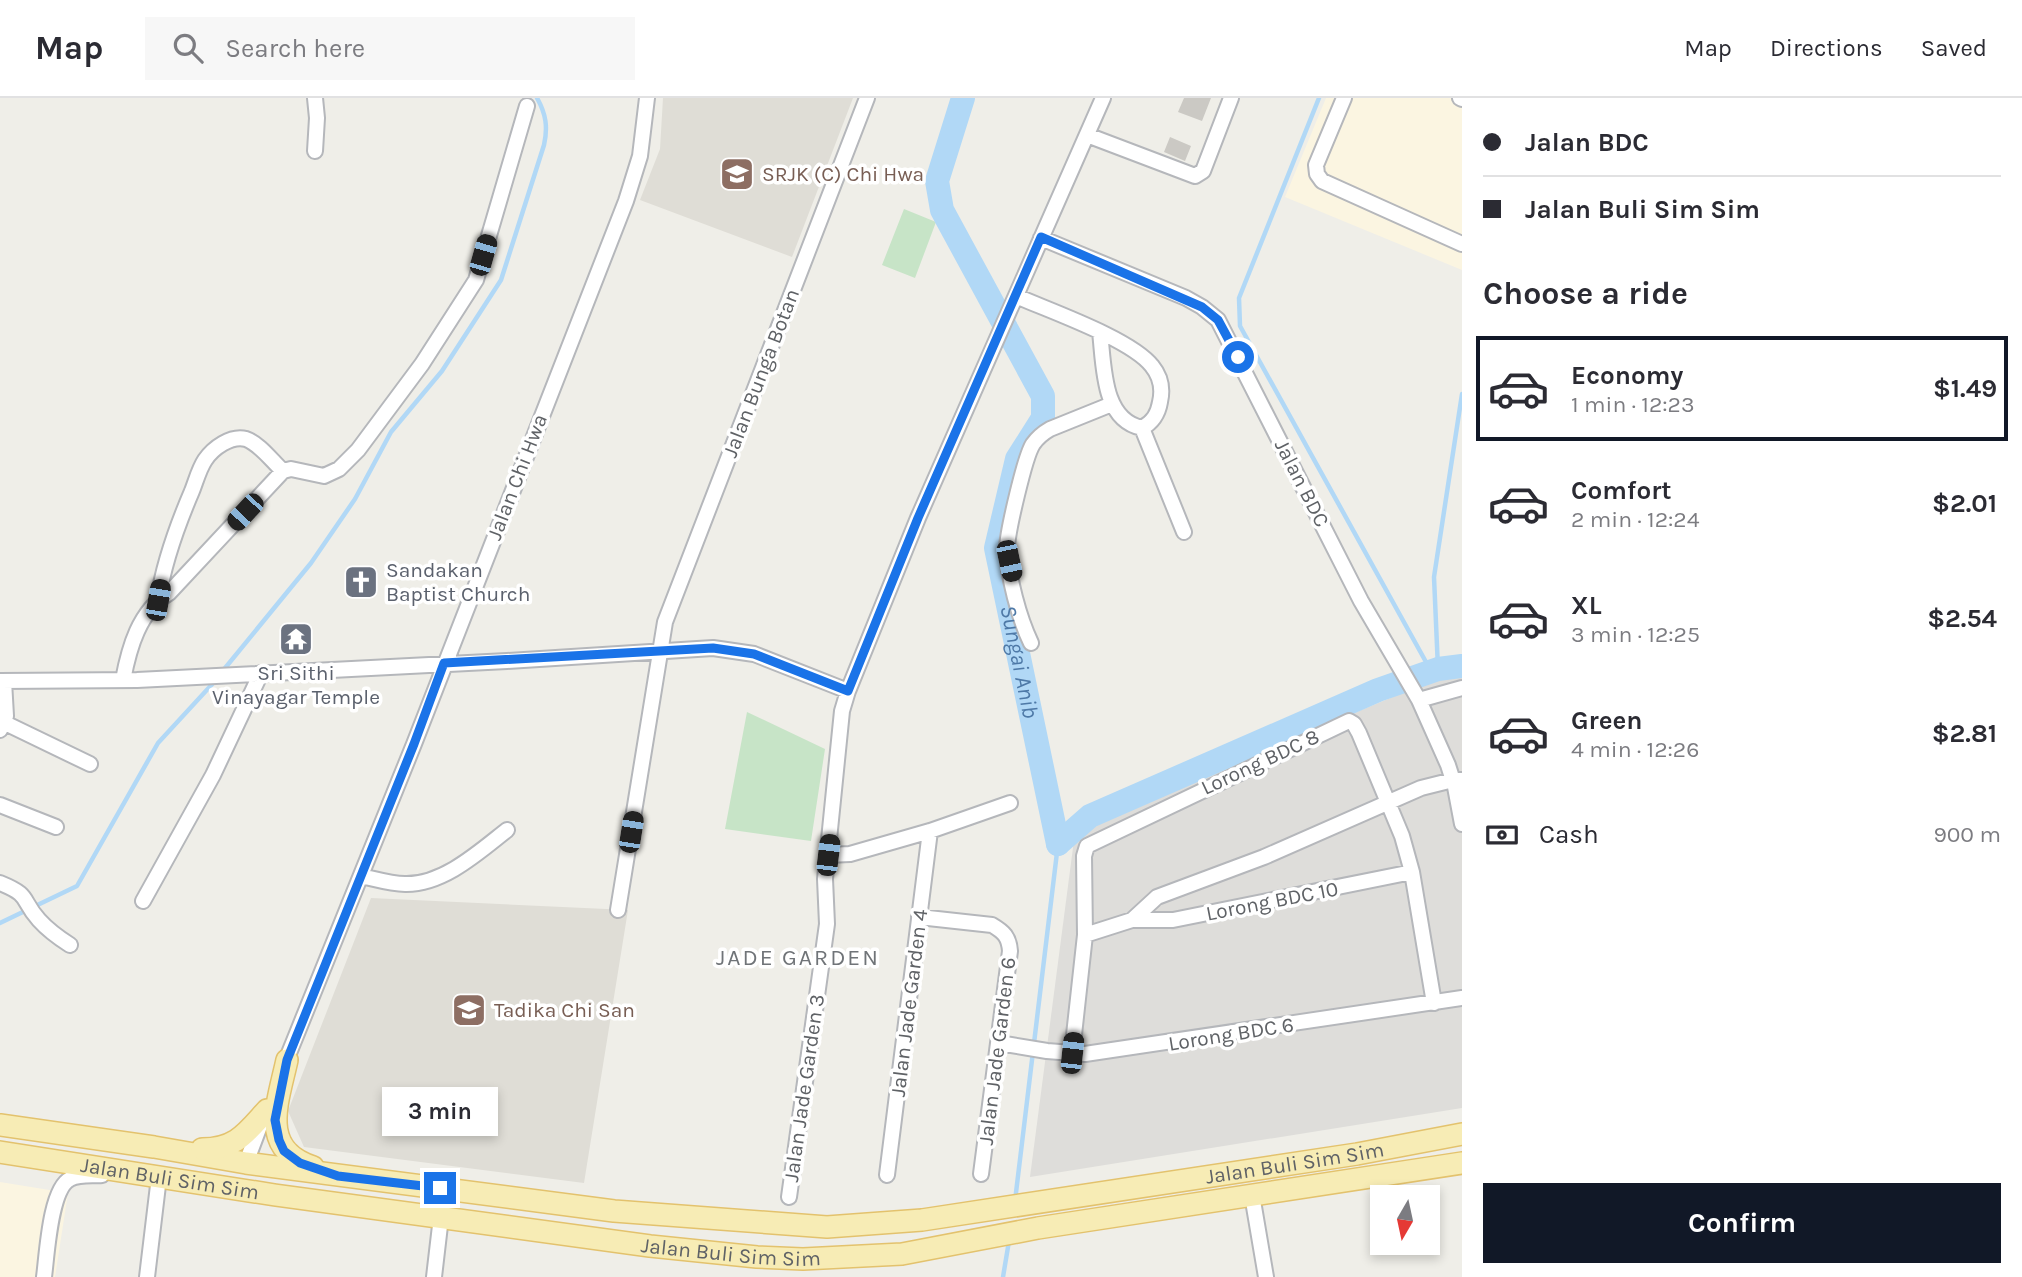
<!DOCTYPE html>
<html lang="en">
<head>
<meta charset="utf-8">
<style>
  body { margin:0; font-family:Karla,sans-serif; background:#f7f7f7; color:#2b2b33; height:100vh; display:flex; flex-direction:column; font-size:26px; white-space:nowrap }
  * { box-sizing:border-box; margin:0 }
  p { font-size:23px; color:#7c7c81 }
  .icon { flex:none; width:38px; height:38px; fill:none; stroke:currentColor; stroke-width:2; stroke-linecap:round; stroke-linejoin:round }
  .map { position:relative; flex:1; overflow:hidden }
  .side { display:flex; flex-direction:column; background:#fff; width:560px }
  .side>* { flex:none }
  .hud { display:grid; align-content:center; height:154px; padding:0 21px; background:#fff }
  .needle { width:46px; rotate:189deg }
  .tools { position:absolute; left:1370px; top:1087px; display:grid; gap:14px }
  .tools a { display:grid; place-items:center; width:70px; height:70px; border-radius:0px; background:#fff; box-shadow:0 4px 10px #0003; font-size:35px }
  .end { position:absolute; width:32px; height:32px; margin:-16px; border:9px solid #1a73e8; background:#fff; box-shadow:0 0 0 4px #fff }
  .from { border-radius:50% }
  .bubble { position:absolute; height:49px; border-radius:0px; background:#fff; box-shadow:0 4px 10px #0003; font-size:23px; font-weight:700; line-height:49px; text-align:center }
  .car { position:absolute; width:21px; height:42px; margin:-21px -10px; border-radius:9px; box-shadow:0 0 5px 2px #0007; background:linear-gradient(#222 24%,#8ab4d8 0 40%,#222 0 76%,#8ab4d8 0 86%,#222 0) }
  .hud b { display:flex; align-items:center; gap:24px; height:66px; font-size:26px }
  .hud b+b { border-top:2px solid #e1e1e2 }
  .hud i { width:18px; height:18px; background:#2b2b33 }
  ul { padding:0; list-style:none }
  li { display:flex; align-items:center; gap:21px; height:105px; margin:0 14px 10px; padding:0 7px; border:4px solid transparent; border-radius:0px }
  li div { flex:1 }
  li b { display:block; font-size:26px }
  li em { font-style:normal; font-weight:700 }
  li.current { border-color:#111827 }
  li>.icon { width:63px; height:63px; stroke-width:1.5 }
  h2 { padding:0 21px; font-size:32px; line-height:84px }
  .pay { display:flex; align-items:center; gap:18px; height:77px; padding:0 21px; font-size:26px }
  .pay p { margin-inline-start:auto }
  .cta { display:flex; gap:14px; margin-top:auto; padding:14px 21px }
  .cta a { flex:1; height:80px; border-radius:0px; background:#111827; color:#fff; font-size:28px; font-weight:700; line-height:80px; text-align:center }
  header { display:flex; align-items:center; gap:42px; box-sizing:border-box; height:98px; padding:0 35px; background:#fff; border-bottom:2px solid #e1e1e2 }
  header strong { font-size:33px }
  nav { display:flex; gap:38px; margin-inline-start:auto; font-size:24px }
  .search { width:490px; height:63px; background:#f7f7f7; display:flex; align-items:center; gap:18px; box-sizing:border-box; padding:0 24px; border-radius:0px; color:#7c7c81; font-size:26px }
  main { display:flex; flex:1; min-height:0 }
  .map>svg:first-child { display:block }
  .commercial { fill:#fbf5e1 }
  .industrial { fill:#deddda }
  .education { fill:#dfddd6 }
  .green { fill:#c7e4c7 }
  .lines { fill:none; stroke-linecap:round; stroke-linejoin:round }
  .stream { stroke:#b1d8f6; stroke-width:4.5 }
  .river { stroke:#b1d8f6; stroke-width:24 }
  .building { fill:#cbc9c4 }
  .street-casing { stroke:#b5b7bb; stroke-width:18 }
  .primary-casing { stroke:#e3c26d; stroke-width:24 }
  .street { stroke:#fff; stroke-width:14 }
  .primary { stroke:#f7ecb5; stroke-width:21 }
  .route { stroke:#1a73e8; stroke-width:9 }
  .labels { text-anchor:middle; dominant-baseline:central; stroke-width:7; stroke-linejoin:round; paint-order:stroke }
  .education-label { font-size:21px; fill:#785e54; stroke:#fff; text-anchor:start }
  .street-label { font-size:21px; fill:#5f6266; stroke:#fff }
  .worship-label { font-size:21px; fill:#5b616d; stroke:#fff; text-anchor:start }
  .water-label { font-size:23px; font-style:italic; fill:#4e79a7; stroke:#fff }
  .neighbourhood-label { font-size:23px; letter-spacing:2px; fill:#707478; stroke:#fff }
</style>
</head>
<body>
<header>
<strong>Map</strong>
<div class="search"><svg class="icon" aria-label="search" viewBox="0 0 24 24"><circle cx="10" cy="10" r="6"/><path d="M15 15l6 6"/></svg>Search here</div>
<nav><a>Map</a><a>Directions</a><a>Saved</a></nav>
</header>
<main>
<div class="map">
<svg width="1462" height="1179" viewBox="0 0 1462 1179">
  <rect width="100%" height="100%" fill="#efeee8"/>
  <path class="commercial" d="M1326,0H1462V172L1285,99Z
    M0,1084L68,1095L55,1179H0Z"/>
  <path class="industrial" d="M1462,578V1010L1030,1079L1074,742L1094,723L1441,579Z"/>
  <path class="education" d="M663,0H853L792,159L640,102L660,51Z
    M371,800L628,812L584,1085L304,1049L288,1013Z"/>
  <path class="green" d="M904,111L936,124L915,180L882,167Z
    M747,614L825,651L811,743L725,731Z"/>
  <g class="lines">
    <path class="stream" d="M1319,0L1239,200L1240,228L1431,573
      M1438,571L1434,479L1462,296
      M221,575L311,465L355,401L391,334L442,273L501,182L544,47C548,29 546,16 537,0
      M0,825L77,788L158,645L216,582
      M1015,1103L1058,746
      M1003,1179L1009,1143"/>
    <g class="river">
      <path id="s1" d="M963,0L937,83L942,112L1043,298V320L1017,361L996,450L1058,746"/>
      <path d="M1058,746L1090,718L1378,592L1438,571L1462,568"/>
    </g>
  </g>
  <path class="building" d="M1184,0H1211L1202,23L1178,14Z
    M1170,39L1191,48L1185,63L1164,54Z"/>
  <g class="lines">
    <g class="street-casing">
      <path id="street" d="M1344,0L1316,67L1317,76L1322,83L1462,146
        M1460,0L1462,1
        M1087,37L1195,78L1203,73L1231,0
        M315,53L317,20L315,0
        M1041,140L1186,200L1202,209L1218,222L1361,503L1419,602L1448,667L1455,689L1462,726
        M1016,198C1050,213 1131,241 1152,268C1161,279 1163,291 1160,304C1158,316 1153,324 1142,330C1102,322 1104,267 1100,234
        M1142,330L1184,434
        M283,373L291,371L324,378L339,371L358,352L422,266L476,182L527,8
        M158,502C164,463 177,428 192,393C196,383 199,371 205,362C213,350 231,337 246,341C260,346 272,363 283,373
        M1031,545C1019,520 1008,479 1007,451C1007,435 1025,358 1033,346C1038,339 1043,335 1050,331L1112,306
        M123,582C129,550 139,513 169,495L283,373
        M0,583L137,582L507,563L713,550L754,556L848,593
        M1419,602L1462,590
        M5,625L90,666
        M0,632L6,618L4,583
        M0,707L56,729
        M828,757L850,756L930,733L1010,705
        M361,778C375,781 391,786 405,786C443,787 479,754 507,732
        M0,785C32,798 20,801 39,822C48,832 59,840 70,847
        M143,803L213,677L261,575
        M618,812L665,524L867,0
        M919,819L992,827C1004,834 1009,839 1010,853L981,1076
        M1132,822L1157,799L1264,759L1421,690L1453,682H1462
        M1085,837L1132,822H1173L1412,774
        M999,945L1047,953L1085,956L1462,900
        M1072,955L1085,837L1084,758L1087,748L1349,623L1354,626L1359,635L1402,738L1412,774L1434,905
        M283,970L414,646L626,103L640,58L647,0
        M246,1065L261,1025
        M887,1077L930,733
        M1252,1097L1266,1179
        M789,1099L827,826L825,781L842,613L848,593L918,420L1103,0
        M44,1179C47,1157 50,1091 70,1081C79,1076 92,1078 102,1077
        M147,1179L159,1079
        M434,1179L441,1119"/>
    </g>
    <g class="primary-casing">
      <g id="primary">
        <path d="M287,962C278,1004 258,1051 313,1069"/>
        <path id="s2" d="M0,1027L154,1049L246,1065L614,1113L827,1129L922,1122L1357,1056L1462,1036"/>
        <path d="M202,1051C236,1051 246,1035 267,1012"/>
        <path id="s3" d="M0,1054L275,1097L650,1148L757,1159L803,1161L902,1156L1038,1130L1462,1065"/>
      </g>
    </g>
    <use href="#street" class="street"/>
    <use href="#primary" class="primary"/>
  </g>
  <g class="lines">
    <path class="route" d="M440,1090L338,1078L300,1065L284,1053L279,1042L275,1022L287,962L414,646L444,565L713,550L754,556L848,593L918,420L1041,139L1202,209L1218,222L1238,259"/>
  </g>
  <defs>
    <g id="school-square" transform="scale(1.75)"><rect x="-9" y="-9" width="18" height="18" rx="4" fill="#8d6e63" stroke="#fff"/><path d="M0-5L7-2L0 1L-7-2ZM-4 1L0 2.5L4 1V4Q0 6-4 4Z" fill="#fff"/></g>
    <g id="church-square" transform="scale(1.75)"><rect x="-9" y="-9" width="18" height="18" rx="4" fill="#6b7280" stroke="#fff"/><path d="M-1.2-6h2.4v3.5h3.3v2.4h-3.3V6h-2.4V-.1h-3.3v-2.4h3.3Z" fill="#fff"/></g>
    <g id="temple-square" transform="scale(1.75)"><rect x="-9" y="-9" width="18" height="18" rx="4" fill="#6b7280" stroke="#fff"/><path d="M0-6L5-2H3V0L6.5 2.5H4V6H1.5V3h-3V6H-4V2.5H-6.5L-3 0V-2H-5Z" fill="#fff"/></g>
  </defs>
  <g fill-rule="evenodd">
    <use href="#school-square" x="737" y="76"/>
    <use href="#church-square" x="361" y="484"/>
    <use href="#temple-square" x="296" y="541"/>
    <use href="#school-square" x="469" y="912"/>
  </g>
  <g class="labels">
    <g class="education-label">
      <text x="762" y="76">SRJK (C) Chi Hwa</text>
      <text x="494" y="912">Tadika Chi San</text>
    </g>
    <g class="street-label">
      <text transform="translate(761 275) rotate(-69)">Jalan Bunga Botan</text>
      <text transform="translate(517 379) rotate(-69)">Jalan Chi Hwa</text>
      <text transform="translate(1302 385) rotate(63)">Jalan BDC</text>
      <text transform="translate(1260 664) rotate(-25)">Lorong BDC 8</text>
      <text transform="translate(1272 803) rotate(-11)">Lorong BDC 10</text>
      <text transform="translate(909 905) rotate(-83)">Jalan Jade Garden 4</text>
      <text transform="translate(1231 936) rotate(-9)">Lorong BDC 6</text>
      <text transform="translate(997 953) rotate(-83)">Jalan Jade Garden 6</text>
      <text transform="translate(804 990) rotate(-82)">Jalan Jade Garden 3</text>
      <text stroke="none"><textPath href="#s2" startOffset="1306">Jalan Buli Sim Sim</textPath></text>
      <text stroke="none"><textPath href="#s3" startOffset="172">Jalan Buli Sim Sim</textPath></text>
      <text stroke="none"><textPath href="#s3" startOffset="738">Jalan Buli Sim Sim</textPath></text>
    </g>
    <g class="worship-label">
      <text x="386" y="472">Sandakan<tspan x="386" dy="24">Baptist Church</tspan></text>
      <text x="296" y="575" text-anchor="middle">Sri Sithi<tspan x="296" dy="24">Vinayagar Temple</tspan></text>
    </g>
    <g class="water-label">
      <text stroke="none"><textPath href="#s1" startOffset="606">Sungai Anib</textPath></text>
    </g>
    <g class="neighbourhood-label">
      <text x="798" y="859">JADE GARDEN</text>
    </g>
  </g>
</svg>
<div class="tools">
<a><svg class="needle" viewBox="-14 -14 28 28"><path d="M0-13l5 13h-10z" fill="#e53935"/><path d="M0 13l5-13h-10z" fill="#7c7c81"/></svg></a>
</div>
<i class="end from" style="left:1238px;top:259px"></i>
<i class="end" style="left:440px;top:1090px"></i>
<div class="bubble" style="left:382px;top:989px;width:116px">3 min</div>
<i class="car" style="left:483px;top:157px;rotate:16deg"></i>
<i class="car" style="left:245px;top:414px;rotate:223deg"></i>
<i class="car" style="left:1009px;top:463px;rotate:168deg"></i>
<i class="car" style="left:158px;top:502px;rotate:10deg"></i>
<i class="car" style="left:631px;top:734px;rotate:9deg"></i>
<i class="car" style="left:828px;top:757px;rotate:7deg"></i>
<i class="car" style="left:1072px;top:955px;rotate:6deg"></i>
</div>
<section class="side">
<div class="hud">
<b><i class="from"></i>Jalan BDC</b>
<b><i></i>Jalan Buli Sim Sim</b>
</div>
<h2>Choose a ride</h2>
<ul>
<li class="current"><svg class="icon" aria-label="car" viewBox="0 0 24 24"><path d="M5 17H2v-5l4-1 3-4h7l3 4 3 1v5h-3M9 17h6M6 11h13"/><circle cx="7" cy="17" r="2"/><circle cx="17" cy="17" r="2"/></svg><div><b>Economy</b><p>1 min · 12:23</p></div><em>$1.49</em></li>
<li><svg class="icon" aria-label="car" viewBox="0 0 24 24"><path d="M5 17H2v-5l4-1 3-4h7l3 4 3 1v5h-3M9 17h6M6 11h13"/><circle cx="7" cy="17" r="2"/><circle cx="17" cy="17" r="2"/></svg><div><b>Comfort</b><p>2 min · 12:24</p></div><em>$2.01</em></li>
<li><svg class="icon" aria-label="car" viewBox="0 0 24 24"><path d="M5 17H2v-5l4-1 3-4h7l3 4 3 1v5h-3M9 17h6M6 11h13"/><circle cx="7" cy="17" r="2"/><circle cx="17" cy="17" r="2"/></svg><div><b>XL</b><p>3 min · 12:25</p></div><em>$2.54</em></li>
<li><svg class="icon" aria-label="car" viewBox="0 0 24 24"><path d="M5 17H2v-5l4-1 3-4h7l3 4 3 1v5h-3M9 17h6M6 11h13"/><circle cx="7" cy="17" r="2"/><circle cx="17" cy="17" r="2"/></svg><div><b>Green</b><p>4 min · 12:26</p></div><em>$2.81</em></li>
</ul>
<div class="pay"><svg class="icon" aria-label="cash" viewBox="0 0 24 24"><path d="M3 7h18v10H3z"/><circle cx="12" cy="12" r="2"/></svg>Cash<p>900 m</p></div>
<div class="cta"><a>Confirm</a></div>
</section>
</main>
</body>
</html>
